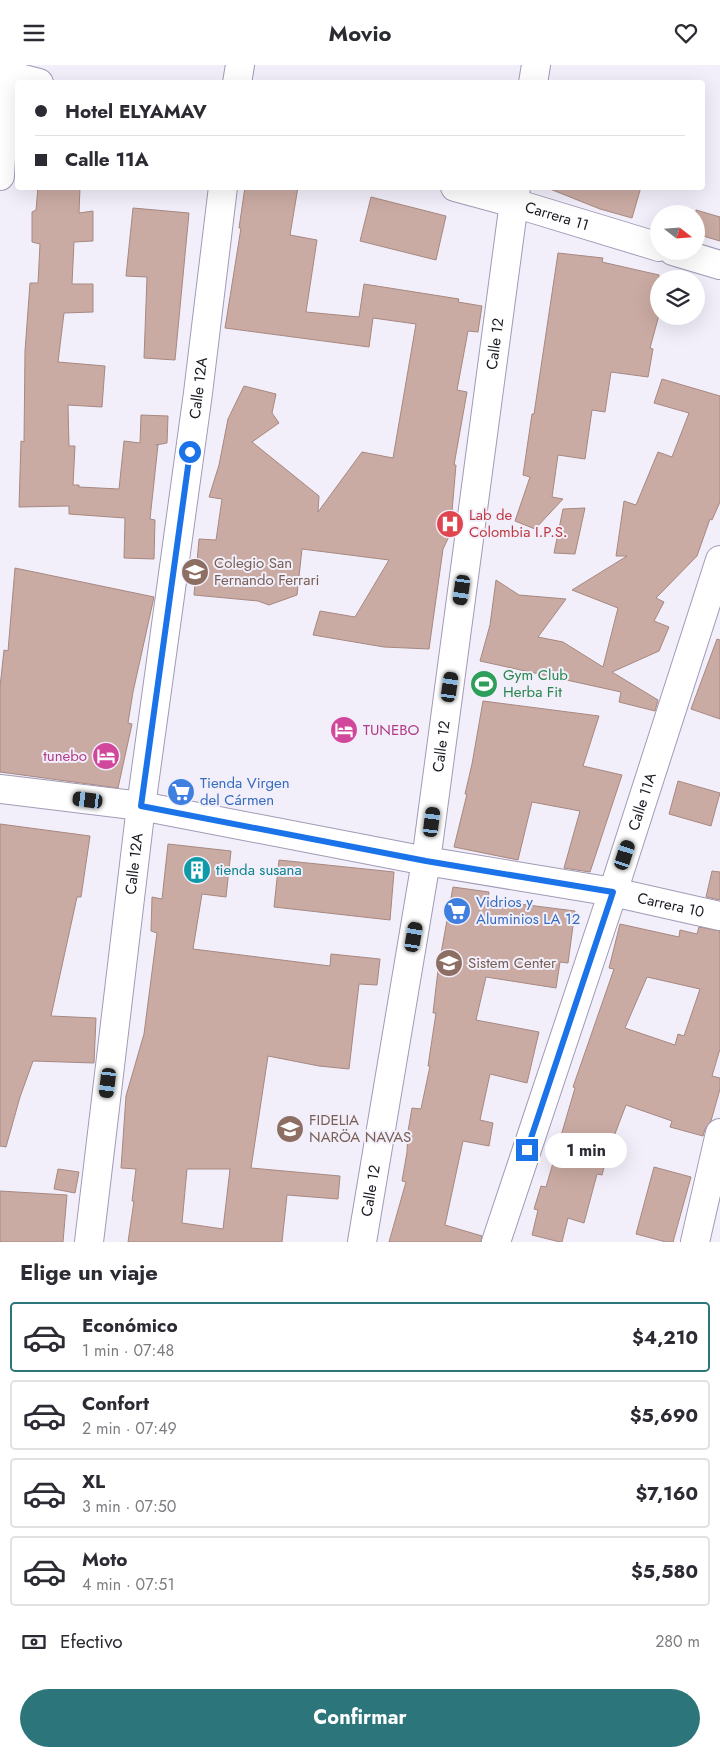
<!DOCTYPE html>
<html lang="es">
<head>
<meta charset="utf-8">
<style>
  body { margin:0; font-family:Jost,sans-serif; background:#f7f7f7; color:#2b2b33; height:100vh; display:flex; flex-direction:column; font-size:19px; white-space:nowrap }
  * { box-sizing:border-box; margin:0 }
  p { font-size:16px; color:#7c7c81 }
  .icon { flex:none; width:28px; height:28px; fill:none; stroke:currentColor; stroke-width:2; stroke-linecap:round; stroke-linejoin:round }
  .map { position:relative; height:1177px; overflow:hidden }
  .drawer { display:flex; flex-direction:column; background:#fff; flex:1 }
  .drawer>* { flex:none }
  .top-card { position:absolute; left:15px; top:15px; width:690px; height:110px; border-radius:5px; box-shadow:0 5px 20px #0002; display:grid; align-content:center; height:110px; padding:0 20px; background:#fff }
  .needle { width:32px; rotate:107deg }
  .tools { position:absolute; left:650px; top:140px; display:grid; gap:10px }
  .tools a { display:grid; place-items:center; width:55px; height:55px; border-radius:50%; background:#fff; box-shadow:0 5px 20px #0002; font-size:25px }
  .end { position:absolute; width:22px; height:22px; margin:-11px; border:6px solid #1a73e8; background:#fff; box-shadow:0 0 0 2px #fff }
  .from { border-radius:50% }
  .bubble { position:absolute; height:35px; border-radius:18px; background:#fff; box-shadow:0 5px 20px #0002; font-size:16px; font-weight:700; line-height:35px; text-align:center }
  .car { position:absolute; width:15px; height:30px; margin:-15px -8px; border-radius:6px; box-shadow:0 0 4px 1px #0007; background:linear-gradient(#222 24%,#8ab4d8 0 40%,#222 0 76%,#8ab4d8 0 86%,#222 0) }
  .top-card b { display:flex; align-items:center; gap:18px; height:48px; font-size:19px }
  .top-card b+b { border-top:1px solid #e1e1e2 }
  .top-card i { width:12px; height:12px; background:#2b2b33 }
  ul { padding:0; list-style:none }
  li { display:flex; align-items:center; gap:15px; height:70px; margin:0 10px 8px; padding:0 10px; border:2px solid #e1e1e2; border-radius:5px }
  li div { flex:1 }
  li b { display:block; font-size:19px }
  li em { font-style:normal; font-weight:700 }
  li.active { border-color:#2b757b }
  li>.icon { width:45px; height:45px; stroke-width:1.5 }
  h2 { padding:0 20px; font-size:22px; line-height:60px }
  .pay { display:flex; align-items:center; gap:12px; height:55px; padding:0 20px; font-size:19px }
  .pay p { margin-inline-start:auto }
  .primary-button { display:flex; gap:10px; margin-top:auto; padding:10px 20px }
  .primary-button a { flex:1; height:58px; border-radius:30px; background:#2b757b; color:#fff; font-size:20px; font-weight:700; line-height:58px; text-align:center }
  header { display:flex; justify-content:space-between; align-items:center; height:65px; padding:0 20px; background:#fff; font-size:22px; font-weight:700 }
  .map>svg:first-child { display:block }
  .building { fill:#caaba3; stroke:#a78881; fill-rule:evenodd }
  .lines { fill:none; stroke-linecap:round; stroke-linejoin:round }
  .minor-casing { stroke:#a19ab5; stroke-width:30 }
  .minor { stroke:#fff; stroke-width:28 }
  .route { stroke:#1a73e8; stroke-width:6 }
  .labels { text-anchor:middle; dominant-baseline:central; stroke-width:4; stroke-linejoin:round; paint-order:stroke }
  .street-label { font-size:15px; fill:#1b1923; stroke:#f2effb }
  .health-label { font-size:15px; fill:#be3a42; stroke:#f2effb; text-anchor:start }
  .education-label { font-size:15px; fill:#785e54; stroke:#f2effb; text-anchor:start }
  .leisure-label { font-size:15px; fill:#27864d; stroke:#f2effb; text-anchor:start }
  .hotel-label { font-size:15px; fill:#b23c85; stroke:#f2effb; text-anchor:start }
  .shop-label { font-size:15px; fill:#366cbe; stroke:#f2effb; text-anchor:start }
  .culture-label { font-size:15px; fill:#0d838f; stroke:#f2effb; text-anchor:start }
</style>
</head>
<body>
<header><svg class="icon" aria-label="menu" viewBox="0 0 24 24"><path d="M4 6h16M4 12h16M4 18h16"/></svg>Movio<svg class="icon" aria-label="heart" viewBox="0 0 24 24"><path d="M12 20l-8-8c-3-5 5-10 8-4 3-6 11-1 8 4z"/></svg></header>
<div class="map">
<svg width="720" height="1177" viewBox="0 0 720 1177">
  <rect width="100%" height="100%" fill="#f2effb"/>
  <path class="building" d="M38,122H80L79,148L93,146V176L74,177L72,219H93V247L64,248L58,297L105,301L102,342L68,340L69,381H75L73,420H79V422L119,424L124,376L140,378L141,350L168,351L167,378L156,380H158L150,454L155,455L154,494L124,493L125,453L69,449V441L19,442L21,376L24,377L25,286L30,218H38L40,179L32,177V147L36,145Z
    M245,122H298L290,170L317,175L306,247L359,252L364,219L459,234L458,237L482,241L478,267L468,266L457,325L467,327L454,400H456L452,446L457,447L455,459L443,484L429,584L384,582L313,570L320,546L355,552L389,495L302,484L297,530L269,540L258,536L194,530L199,474L216,475L222,434L209,432L219,400L228,354L244,321L276,329L272,348L279,358L252,377L319,431L318,447L362,387L393,393L416,259L373,253L369,282L225,263L241,163H239Z
    M550,122H641L632,153L600,144L550,124Z
    M371,132L446,151L436,195L360,176Z
    M133,143L189,148L175,295L144,293L147,212L126,211Z
    M696,145L720,152V176L696,169Z
    M558,188L603,193L602,197L659,210V250L650,283L653,284L648,312L611,307L605,347L592,345L585,394L558,390L552,432L563,434L535,464L515,456L530,412L523,410L532,349H534Z
    M662,314L720,331V437L712,455L710,454L697,491L656,533L664,537L654,556L669,562L659,586L612,607L658,635L655,646L619,637L621,627L480,596L490,560L496,515L519,530L566,534L538,572L563,577L603,602L618,543L572,525L627,491H616L624,436L636,440L658,387L672,392L689,348L654,338Z
    M585,443L575,489L554,488L563,444Z
    M15,503L154,532L133,627L128,658L132,659L118,723L0,707V622L4,585L8,586Z
    M717,574L720,575V654L691,644Z
    M483,636L599,651L583,701L622,710L590,807L564,803L580,746L532,737L518,795L454,782L467,729H465L472,699Z
    M678,716L720,728L711,761L669,749Z
    M0,759L90,771L81,832H77L51,951L96,953L94,998L33,996L20,1032L6,1082L0,1081Z
    M168,779L231,786L226,832L202,829L193,884L330,901L331,889L380,894L377,920L359,919L349,1004L319,1001L268,991L251,1103L340,1111L338,1134L287,1130L282,1177H128L134,1136H132L136,1104L121,1103L126,1031L144,969L157,868L151,866L152,832L162,834ZM187,1104H230L223,1164L182,1158Z
    M279,795L394,807L390,855L274,842Z
    M712,806L720,807V835L706,832Z
    M453,822L489,827L488,835L575,846L568,898L560,897L556,923L486,912L476,955L539,967L527,1018L490,1009L480,1055L493,1058L489,1081L463,1076L445,1160L482,1171L481,1177H389L406,1117L402,1116L407,1087L408,1066L412,1043L421,1044L430,1001H428L436,948H433L438,905Z
    M620,859L679,872L680,865L697,869L699,862L720,866V984L712,1011L720,1013V1024L711,1056L705,1064L703,1071L670,1062L672,1056L626,1040L608,1087L602,1110L597,1109L584,1158L568,1153L562,1177H560L532,1170L538,1145L534,1144L541,1121L546,1122L575,1023L573,1022L614,904L609,903ZM647,912L700,924L684,971L678,969L675,980L625,963Z
    M654,1102L691,1112L673,1177H666L636,1169Z
    M58,1104L79,1107L75,1128L54,1124Z
    M0,1126L67,1130L63,1177H0Z"/>
  <g class="lines">
    <g class="minor-casing">
      <g id="minor">
        <path d="M0,8L39,18"/>
        <path d="M237,18L240,0"/>
        <path d="M533,18L536,0"/>
        <path d="M0,111L6,0"/>
        <path id="s1" d="M455,122L514,138L659,182"/>
        <path d="M673,186L720,200"/>
        <path id="s2" d="M0,724L141,741L426,796L613,827L720,851"/>
        <path id="s3" d="M89,1177L141,741L198,328L223,122"/>
        <path id="s4" d="M362,1177L426,796L516,122"/>
        <path id="s5" d="M496,1177L613,827L720,495"/>
        <path d="M695,1177L720,1068"/>
      </g>
    </g>
    <use href="#minor" class="minor"/>
  </g>
  <g class="lines">
    <path class="route" d="M190,387L141,741L426,796L613,827L527,1085"/>
  </g>
  <defs>
    <g id="hospital-disc" transform="scale(1.4375)"><circle r="9.5" fill="#e0444e" stroke="#f2effb"/><path d="M-5-5h3v3.5h4V-5h3V5h-3V1.5h-4V5h-3Z" fill="#fff"/></g>
    <g id="school-disc" transform="scale(1.4375)"><circle r="9.5" fill="#8d6e63" stroke="#f2effb"/><path d="M0-5L7-2L0 1L-7-2ZM-4 1L0 2.5L4 1V4Q0 6-4 4Z" fill="#fff"/></g>
    <g id="stadium-disc" transform="scale(1.4375)"><circle r="9.5" fill="#2e9e5b" stroke="#f2effb"/><path d="M0-5a6.5 5 0 1 0 0 10a6.5 5 0 1 0 0-10ZM-3.5-1.8h7v3.6h-7Z" fill="#fff"/></g>
    <g id="hotel-disc" transform="scale(1.4375)"><circle r="9.5" fill="#d1479c" stroke="#f2effb"/><path d="M-6-4.5h1.5V1H6V5H4.5V3h-9V5H-6ZM-4 0a1.8 1.8 0 1 1 3.6 0ZM.5 0V-2.5h3Q6-2.5 6 0Z" fill="#fff"/></g>
    <g id="supermarket-disc" transform="scale(1.4375)"><circle r="9.5" fill="#3f7fe0" stroke="#f2effb"/><path d="M-6-5.5h2.5l.6 2H6L4.5 2H-2.5L-4.4-4H-6ZM-1.5 3.2a1.3 1.3 0 1 0 .1 0ZM3 3.2a1.3 1.3 0 1 0 .1 0Z" fill="#fff"/></g>
    <g id="building-disc" transform="scale(1.4375)"><circle r="9.5" fill="#0f9aa8" stroke="#f2effb"/><path d="M-4-6H4V6H1V3H-1V6H-4ZM-2.5-4.3h1.7v1.8h-1.7ZM.8-4.3h1.7v1.8H.8ZM-2.5-1h1.7V.8h-1.7ZM.8-1h1.7V.8H.8Z" fill="#fff"/></g>
  </defs>
  <g fill-rule="evenodd">
    <use href="#hospital-disc" x="450" y="459"/>
    <use href="#school-disc" x="195" y="507"/>
    <use href="#stadium-disc" x="484" y="619"/>
    <use href="#hotel-disc" x="344" y="665"/>
    <use href="#hotel-disc" x="106" y="691"/>
    <use href="#supermarket-disc" x="181" y="727"/>
    <use href="#building-disc" x="197" y="805"/>
    <use href="#supermarket-disc" x="457" y="846"/>
    <use href="#school-disc" x="449" y="898"/>
    <use href="#school-disc" x="290" y="1064"/>
  </g>
  <g class="labels">
    <g class="street-label">
      <text stroke="none"><textPath href="#s1" startOffset="106">Carrera 11</textPath></text>
      <text stroke="none"><textPath href="#s4" startOffset="908">Calle 12</textPath></text>
      <text stroke="none"><textPath href="#s3" startOffset="861">Calle 12A</textPath></text>
      <text stroke="none"><textPath href="#s4" startOffset="502">Calle 12</textPath></text>
      <text stroke="none"><textPath href="#s5" startOffset="464">Calle 11A</textPath></text>
      <text stroke="none"><textPath href="#s3" startOffset="381">Calle 12A</textPath></text>
      <text stroke="none"><textPath href="#s2" startOffset="681">Carrera 10</textPath></text>
      <text stroke="none"><textPath href="#s4" startOffset="52">Calle 12</textPath></text>
    </g>
    <g class="health-label">
      <text x="469" y="450">Lab de<tspan x="469" dy="17">Colombia I.P.S.</tspan></text>
    </g>
    <g class="education-label">
      <text x="214" y="498">Colegio San<tspan x="214" dy="17">Fernando Ferrari</tspan></text>
      <text x="468" y="898">Sistem Center</text>
      <text x="309" y="1055">FIDELIA<tspan x="309" dy="17">NARÖA NAVAS</tspan></text>
    </g>
    <g class="leisure-label">
      <text x="503" y="610">Gym Club<tspan x="503" dy="17">Herba Fit</tspan></text>
    </g>
    <g class="hotel-label">
      <text x="363" y="665">TUNEBO</text>
      <text x="87" y="691" text-anchor="end">tunebo</text>
    </g>
    <g class="shop-label">
      <text x="200" y="718">Tienda Virgen<tspan x="200" dy="17">del Cármen</tspan></text>
      <text x="476" y="837">Vidrios y<tspan x="476" dy="17">Aluminios LA 12</tspan></text>
    </g>
    <g class="culture-label">
      <text x="216" y="805">tienda susana</text>
    </g>
  </g>
</svg>
<div class="tools">
<a><svg class="needle" viewBox="-14 -14 28 28"><path d="M0-13l5 13h-10z" fill="#e53935"/><path d="M0 13l5-13h-10z" fill="#7c7c81"/></svg></a>
<a><svg class="icon" aria-label="layers" viewBox="0 0 24 24"><path d="M12 4l9 5-9 5-9-5zM3 14l9 5 9-5"/></svg></a>
</div>
<i class="end from" style="left:190px;top:387px"></i>
<i class="end" style="left:527px;top:1085px"></i>
<div class="bubble" style="left:545px;top:1068px;width:82px">1 min</div>
<i class="car" style="left:462px;top:525px;rotate:188deg"></i>
<i class="car" style="left:450px;top:622px;rotate:8deg"></i>
<i class="car" style="left:88px;top:735px;rotate:277deg"></i>
<i class="car" style="left:432px;top:757px;rotate:7deg"></i>
<i class="car" style="left:625px;top:790px;rotate:18deg"></i>
<i class="car" style="left:414px;top:872px;rotate:10deg"></i>
<i class="car" style="left:108px;top:1018px;rotate:187deg"></i>
<div class="top-card">
<b><i class="from"></i>Hotel ELYAMAV</b>
<b><i></i>Calle 11A</b>
</div>
</div>
<section class="drawer">
<h2>Elige un viaje</h2>
<ul>
<li class="active"><svg class="icon" aria-label="car" viewBox="0 0 24 24"><path d="M5 17H2v-5l4-1 3-4h7l3 4 3 1v5h-3M9 17h6M6 11h13"/><circle cx="7" cy="17" r="2"/><circle cx="17" cy="17" r="2"/></svg><div><b>Económico</b><p>1 min · 07:48</p></div><em>$4,210</em></li>
<li><svg class="icon" aria-label="car" viewBox="0 0 24 24"><path d="M5 17H2v-5l4-1 3-4h7l3 4 3 1v5h-3M9 17h6M6 11h13"/><circle cx="7" cy="17" r="2"/><circle cx="17" cy="17" r="2"/></svg><div><b>Confort</b><p>2 min · 07:49</p></div><em>$5,690</em></li>
<li><svg class="icon" aria-label="car" viewBox="0 0 24 24"><path d="M5 17H2v-5l4-1 3-4h7l3 4 3 1v5h-3M9 17h6M6 11h13"/><circle cx="7" cy="17" r="2"/><circle cx="17" cy="17" r="2"/></svg><div><b>XL</b><p>3 min · 07:50</p></div><em>$7,160</em></li>
<li><svg class="icon" aria-label="car" viewBox="0 0 24 24"><path d="M5 17H2v-5l4-1 3-4h7l3 4 3 1v5h-3M9 17h6M6 11h13"/><circle cx="7" cy="17" r="2"/><circle cx="17" cy="17" r="2"/></svg><div><b>Moto</b><p>4 min · 07:51</p></div><em>$5,580</em></li>
</ul>
<div class="pay"><svg class="icon" aria-label="cash" viewBox="0 0 24 24"><path d="M3 7h18v10H3z"/><circle cx="12" cy="12" r="2"/></svg>Efectivo<p>280 m</p></div>
<div class="primary-button"><a>Confirmar</a></div>
</section>
</body>
</html>
